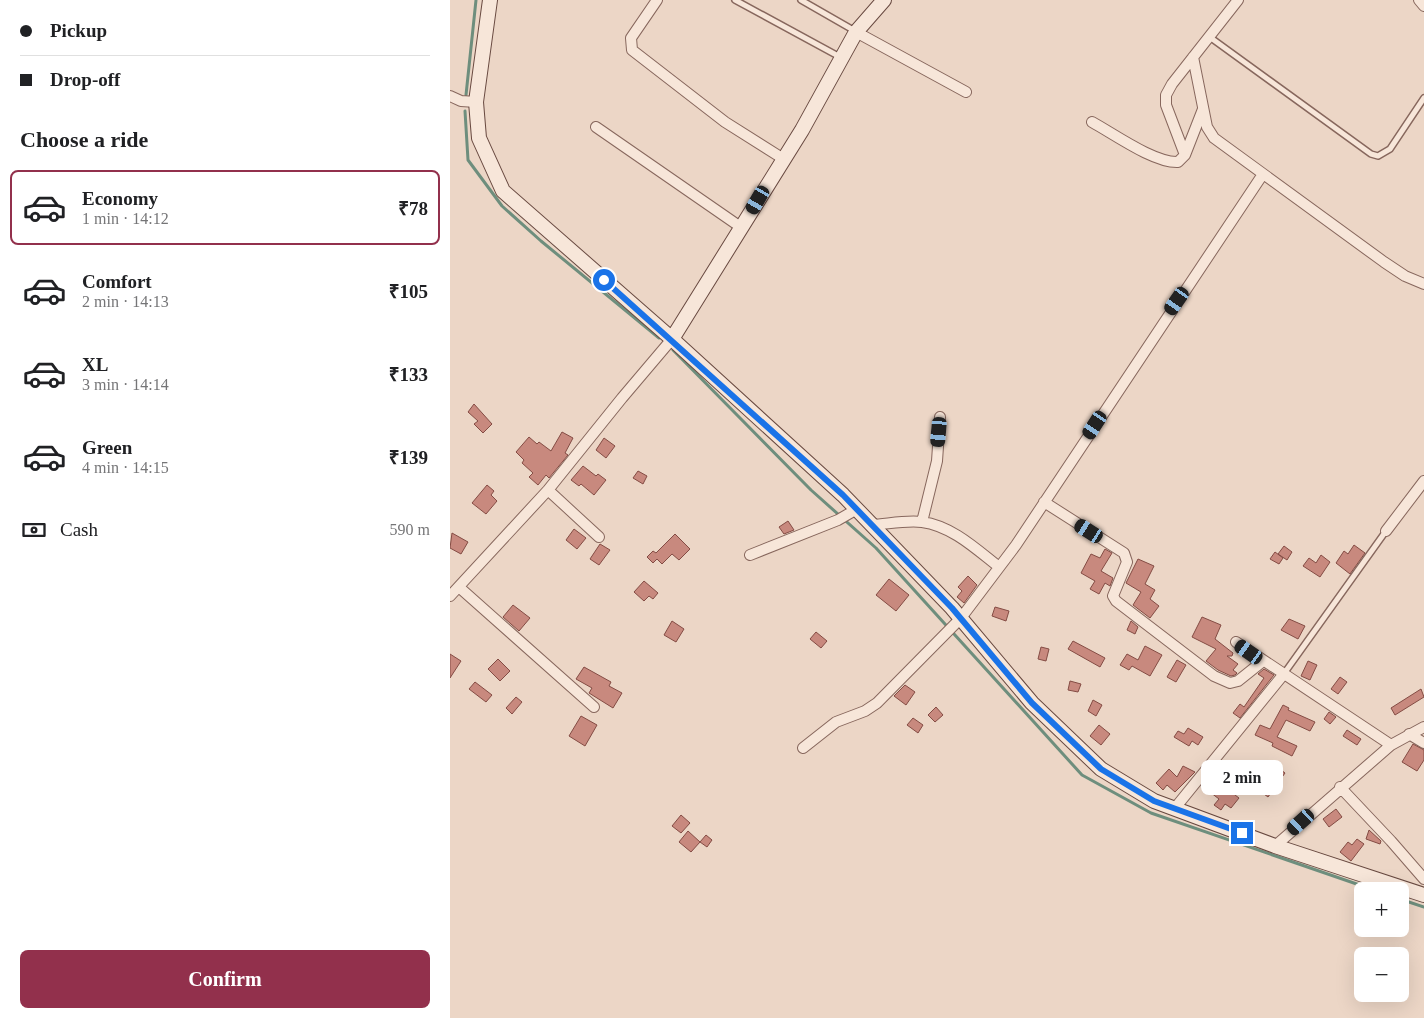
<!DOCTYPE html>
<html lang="en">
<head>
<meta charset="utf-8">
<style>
  body { margin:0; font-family:Georgia,serif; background:#f6f6f6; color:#202124; height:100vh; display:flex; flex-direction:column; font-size:19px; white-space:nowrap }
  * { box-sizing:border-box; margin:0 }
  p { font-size:16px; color:#757577 }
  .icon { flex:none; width:28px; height:28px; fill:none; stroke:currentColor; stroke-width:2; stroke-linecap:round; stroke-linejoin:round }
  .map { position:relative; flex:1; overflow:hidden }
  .side { display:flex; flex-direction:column; background:#fff; width:450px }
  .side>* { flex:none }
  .guide { display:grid; align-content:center; height:110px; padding:0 20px; background:#fff }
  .tools { position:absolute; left:904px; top:882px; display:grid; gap:10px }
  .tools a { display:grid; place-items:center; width:55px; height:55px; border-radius:8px; background:#fff; box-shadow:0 5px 20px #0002; font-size:25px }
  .end { position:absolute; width:22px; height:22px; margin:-11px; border:6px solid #1a73e8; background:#fff; box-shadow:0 0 0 2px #fff }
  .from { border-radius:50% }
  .bubble { position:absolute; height:35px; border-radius:8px; background:#fff; box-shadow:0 5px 20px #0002; font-size:16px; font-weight:600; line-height:35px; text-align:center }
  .car { position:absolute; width:15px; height:30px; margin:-15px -8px; border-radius:6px; box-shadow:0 0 4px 1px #0007; background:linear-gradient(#222 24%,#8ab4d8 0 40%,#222 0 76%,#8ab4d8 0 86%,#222 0) }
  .guide b { display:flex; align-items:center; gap:18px; height:48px; font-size:19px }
  .guide b+b { border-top:1px solid #e0e0e0 }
  .guide i { width:12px; height:12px; background:#202124 }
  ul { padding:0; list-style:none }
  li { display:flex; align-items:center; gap:15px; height:75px; margin:0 10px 8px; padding:0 10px; border:2px solid transparent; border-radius:8px }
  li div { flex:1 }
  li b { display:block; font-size:19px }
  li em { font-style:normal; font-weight:600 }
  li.on { border-color:#92304c }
  li>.icon { width:45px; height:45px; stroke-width:1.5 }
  h2 { padding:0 20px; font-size:22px; line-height:60px }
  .pay { display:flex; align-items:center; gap:12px; height:55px; padding:0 20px; font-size:19px }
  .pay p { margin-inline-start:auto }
  .button { display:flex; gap:10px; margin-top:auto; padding:10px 20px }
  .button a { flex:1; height:58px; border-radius:8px; background:#92304c; color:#fff; font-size:20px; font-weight:600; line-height:58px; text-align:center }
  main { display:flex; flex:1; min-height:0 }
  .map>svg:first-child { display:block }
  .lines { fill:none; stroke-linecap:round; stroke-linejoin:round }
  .stream { stroke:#6e8e7d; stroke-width:3 }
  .building { fill:#c8897e; stroke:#844c44 }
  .lane-casing { stroke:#87675d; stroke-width:8 }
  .street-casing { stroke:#87675d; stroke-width:12 }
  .secondary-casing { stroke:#684940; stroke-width:16 }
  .lane { stroke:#f7e6d9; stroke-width:5 }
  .street { stroke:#f7e6d9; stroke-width:10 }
  .secondary { stroke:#f7e6d9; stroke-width:14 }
  .route { stroke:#1a73e8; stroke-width:6 }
</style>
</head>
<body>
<main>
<section class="side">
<div class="guide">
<b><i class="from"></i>Pickup</b>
<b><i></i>Drop-off</b>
</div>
<h2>Choose a ride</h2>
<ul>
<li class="on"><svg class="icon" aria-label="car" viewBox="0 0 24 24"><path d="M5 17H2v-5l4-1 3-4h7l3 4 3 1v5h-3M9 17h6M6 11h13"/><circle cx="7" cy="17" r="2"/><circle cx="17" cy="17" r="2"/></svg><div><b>Economy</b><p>1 min · 14:12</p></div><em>₹78</em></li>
<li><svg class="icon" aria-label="car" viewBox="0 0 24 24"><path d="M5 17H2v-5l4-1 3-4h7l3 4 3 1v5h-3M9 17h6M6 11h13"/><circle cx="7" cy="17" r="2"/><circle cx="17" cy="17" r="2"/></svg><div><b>Comfort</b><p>2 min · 14:13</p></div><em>₹105</em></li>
<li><svg class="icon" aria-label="car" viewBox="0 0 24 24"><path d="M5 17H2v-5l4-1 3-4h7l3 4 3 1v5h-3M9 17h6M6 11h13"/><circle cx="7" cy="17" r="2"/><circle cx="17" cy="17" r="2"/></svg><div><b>XL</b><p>3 min · 14:14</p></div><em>₹133</em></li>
<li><svg class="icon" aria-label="car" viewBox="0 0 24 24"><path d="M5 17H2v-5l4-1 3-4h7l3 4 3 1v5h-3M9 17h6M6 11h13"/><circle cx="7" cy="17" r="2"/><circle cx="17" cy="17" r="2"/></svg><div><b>Green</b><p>4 min · 14:15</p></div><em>₹139</em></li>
</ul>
<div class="pay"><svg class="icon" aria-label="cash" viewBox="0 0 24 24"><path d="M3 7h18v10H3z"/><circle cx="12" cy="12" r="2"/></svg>Cash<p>590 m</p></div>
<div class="button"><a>Confirm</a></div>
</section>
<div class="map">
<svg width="974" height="1018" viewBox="0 0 974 1018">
  <rect width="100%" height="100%" fill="#ecd6c6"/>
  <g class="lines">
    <path class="stream" d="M16,95L26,0
      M15,111L18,160L52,206L91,241L209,338
      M223,350L361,490L426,548L632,775L701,813L927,891
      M950,899L974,907"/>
  </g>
  <path class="building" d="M24,404L42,424L33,433L24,424L28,421L18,412Z
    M112,432L123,438L115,453L118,455L99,478L96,475L88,485L79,477L83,473L72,463L74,460L66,452L79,437L87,444L89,442L101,451Z
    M154,438L165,446L156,458L146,450Z
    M133,466L146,476L148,474L156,480L144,495L131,484L129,486L121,480Z
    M188,471L197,476L193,484L183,478Z
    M37,485L44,491L41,495L47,501L36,514L22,503Z
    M338,521L344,530L334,534L329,527Z
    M124,529L136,538L127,549L116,540Z
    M2,533L18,542L11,554L0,548Z
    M225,534L240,549L229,560L222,554L212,564L207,559L203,563L197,557L203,551L206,553Z
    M150,544L160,550L149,565L140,559Z
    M904,545L915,553L900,574L886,563L894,551L898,554Z
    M834,546L842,552L837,560L828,554Z
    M655,549L662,553L651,571L663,578L660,586L655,583L649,594L640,589L645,581L631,573L641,554L650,558Z
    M825,552L833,558L829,564L820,559Z
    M871,555L880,562L870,577L853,566L859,558L866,563Z
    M688,559L704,566L695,584L705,590L700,599L709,606L700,618L683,605L691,592L676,583Z
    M518,576L527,585L514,603L507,597L512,591L508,587Z
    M439,579L459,595L446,611L426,595Z
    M194,581L208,593L203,599L199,596L194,601L184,592Z
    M63,605L80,618L69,631L53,617Z
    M545,607L559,611L556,621L542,616Z
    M752,617L771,625L765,639L783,653L782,656H777L788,664L783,670L787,673L785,675L781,676L768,670L756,661L766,649L742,637Z
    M839,619L855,626L848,639L831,630Z
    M222,621L234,629L226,642L214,635Z
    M681,621L688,627L685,634L677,630Z
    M366,632L377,641L371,648L360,639Z
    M623,641L655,658L650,667L618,649Z
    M695,646L712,655L700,676L682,666L679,670L670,665L677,654L688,660Z
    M591,647L599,649L596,661L588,659Z
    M0,654L11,661L0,678Z
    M48,659L60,671L50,681L38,669Z
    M727,660L736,665L726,682L717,677Z
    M858,661L867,665L860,680L851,676Z
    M134,667L161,682L159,686L172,693L163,708L139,693L142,688L126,679Z
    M814,669L824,675L790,718L783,713L790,704L794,707L814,678L808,674Z
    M890,677L897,682L888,694L881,689Z
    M620,681L631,684L628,692L618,690Z
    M25,682L42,695L36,702L19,689Z
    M455,685L465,692L456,705L444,696Z
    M971,689L974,697L945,715L941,708Z
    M66,697L72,702L62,714L56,708Z
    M643,700L652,705L646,716L638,711Z
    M833,705L839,708L838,710L865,722L860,731L836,720L827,737L847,746L842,756L822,746L823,743L805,735L810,725L820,729Z
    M486,707L493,715L485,722L478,715Z
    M879,712L886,717L880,724L874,719Z
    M131,716L147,725L135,746L119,736Z
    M463,718L473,725L468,733L457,725Z
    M649,725L660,734L651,745L640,736Z
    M738,728L753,737L748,745L742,741L739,746L724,737L728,731L734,734Z
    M897,730L911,739L907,745L893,736Z
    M963,744L974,750V760L967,771L952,762Z
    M823,764L835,773L818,797L802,785L810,776L813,778Z
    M733,766L745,772L725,792L717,785L713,790L706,783L719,769L727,777Z
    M775,766L782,772L772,785L789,798L781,808L775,804L771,810L764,805L769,799L756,789Z
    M886,809L892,817L879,827L873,819Z
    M231,815L240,823L231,833L222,826Z
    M919,830L931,841L930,844L916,839Z
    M238,831L250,842L256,835L262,840L257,847L250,842L241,852L229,842Z
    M907,839L914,844L901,861L890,852L898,842L902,845Z"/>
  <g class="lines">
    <g class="lane-casing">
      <path id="lane" d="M285,0L390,57
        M351,0L405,31
        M761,38L921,154L928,156L940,149L974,98
        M833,675L936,531"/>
    </g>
    <g class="street-casing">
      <path id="street" d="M207,0L181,38L182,50L275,122L332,158
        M969,0L974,6
        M406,32L516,92
        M743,57L757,127L764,138L934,262L955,276L974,284
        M0,96L11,101L26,102
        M642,122C664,134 704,163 728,162L735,155L753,109
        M146,127L292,228
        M735,155L716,105V95L722,84L788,0
        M98,490L149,537
        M594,502L674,553L677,562L663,596L666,601L764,676L780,683L788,681L813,661
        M472,522L487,461L490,417
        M422,525C438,524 456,520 472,522C502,526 526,549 549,567
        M936,531L974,481
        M300,555L388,520L407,509
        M10,588L144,707
        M0,596L98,490L172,398L222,339
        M786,642L941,745
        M959,734L974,743
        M353,748L386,722L415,711L427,703L511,618L566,545L813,174
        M890,787L941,841L974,879
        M725,808L833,675
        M825,846L941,745L974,727"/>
    </g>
    <g class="secondary-casing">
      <path id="secondary" d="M40,0L26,102L29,138L53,191L222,339L393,495L502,608L582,703L651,769L704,801L825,846L974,895
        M222,339L352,130L406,32L434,0"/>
    </g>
    <use href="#lane" class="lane"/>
    <use href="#street" class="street"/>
    <use href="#secondary" class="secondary"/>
  </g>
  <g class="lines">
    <path class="route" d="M154,280L393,495L502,608L582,703L651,769L704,801L792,833"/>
  </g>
</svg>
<div class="tools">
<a>+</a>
<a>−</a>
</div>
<i class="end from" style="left:154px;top:280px"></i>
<i class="end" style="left:792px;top:833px"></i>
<div class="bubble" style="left:751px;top:760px;width:82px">2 min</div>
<i class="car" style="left:308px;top:200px;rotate:210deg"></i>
<i class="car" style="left:727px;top:301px;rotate:215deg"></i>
<i class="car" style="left:645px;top:425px;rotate:213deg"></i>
<i class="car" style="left:489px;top:432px;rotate:185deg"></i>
<i class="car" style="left:639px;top:531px;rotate:302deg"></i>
<i class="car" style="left:799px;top:652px;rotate:305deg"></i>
<i class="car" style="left:851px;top:822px;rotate:228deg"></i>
</div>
</main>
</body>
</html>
